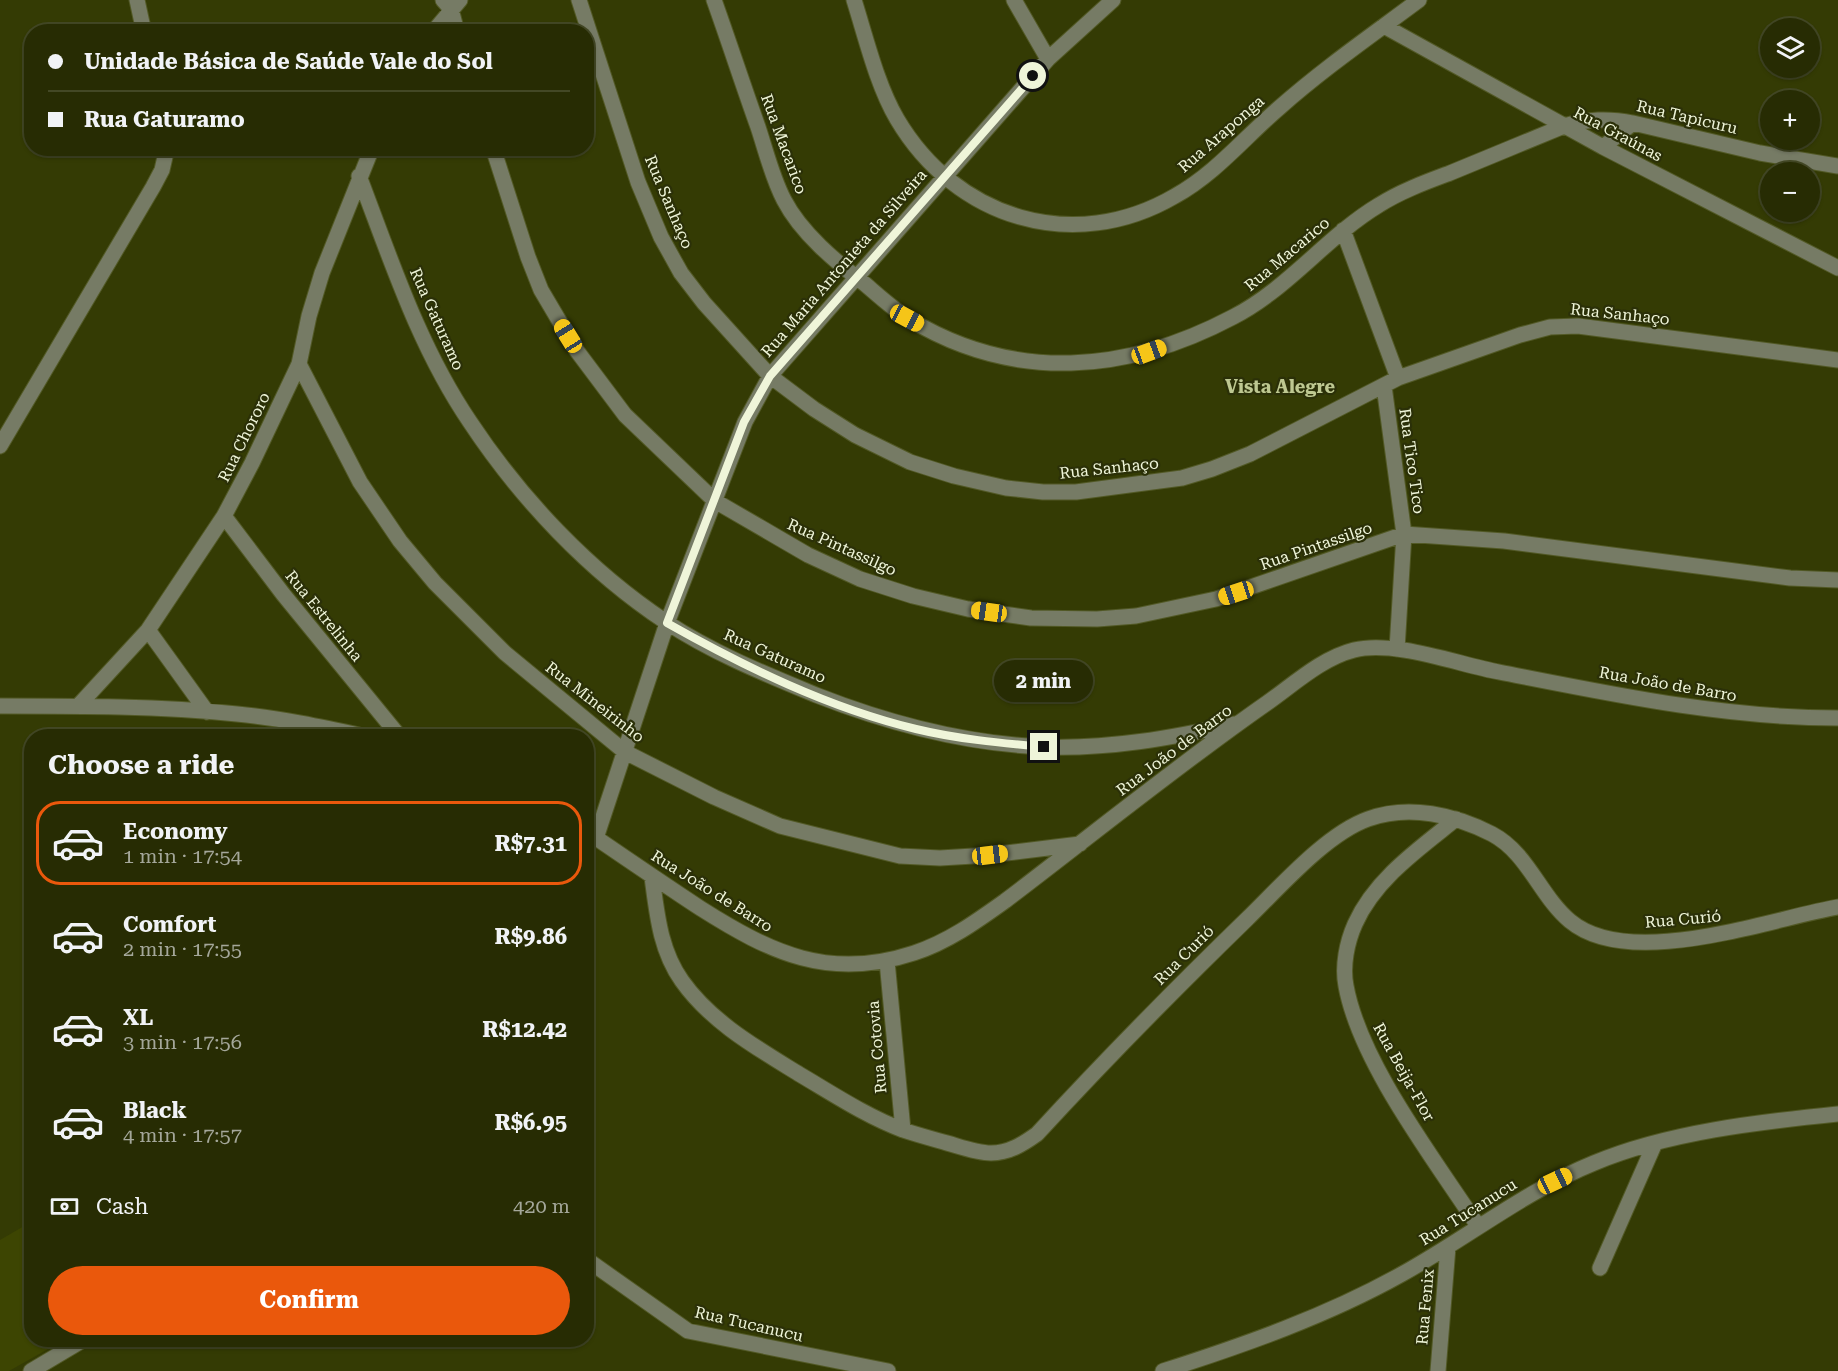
<!DOCTYPE html>
<html lang="en">
<head>
<meta charset="utf-8">
<style>
  body { margin:0; font-family:"Roboto Serif",serif; background:#2f340d; color:#f1f3f6; height:100vh; display:flex; flex-direction:column; font-size:22px; white-space:nowrap }
  * { box-sizing:border-box; margin:0 }
  p { font-size:20px; color:#a4a79a }
  .icon { flex:none; width:33px; height:33px; fill:none; stroke:currentColor; stroke-width:2; stroke-linecap:round; stroke-linejoin:round }
  .map { position:relative; flex:1; overflow:hidden }
  .side { position:absolute; left:24px; top:729px; width:570px; height:618px; display:flex; flex-direction:column; background:#272c03; border-radius:24px; box-shadow:0 2px 4px #0004,0 0 0 2px #434825 }
  .side>* { flex:none }
  .banner { position:absolute; left:24px; top:24px; width:570px; height:132px; border-radius:24px; box-shadow:0 2px 4px #0004,0 0 0 2px #434825; display:grid; align-content:center; height:132px; padding:0 24px; background:#272c03 }
  .buttons { position:absolute; left:1760px; top:18px; display:grid; gap:12px }
  .buttons a { display:grid; place-items:center; width:60px; height:60px; border-radius:50%; background:#272c03; box-shadow:0 2px 4px #0004,0 0 0 2px #434825; font-size:30px }
  .end { position:absolute; width:27px; height:27px; margin:-14px; border:8px solid #eff5d9; background:#111; box-shadow:0 0 0 3px #111 }
  .from { border-radius:50% }
  .bubble { position:absolute; height:42px; border-radius:21px; background:#272c03; box-shadow:0 2px 4px #0004,0 0 0 2px #434825; font-size:20px; font-weight:700; line-height:42px; text-align:center }
  .car { position:absolute; width:18px; height:36px; margin:-18px -9px; border-radius:8px; box-shadow:0 0 4px 2px #0007; background:linear-gradient(#f5c518 24%,#345 0 40%,#f5c518 0 76%,#345 0 86%,#f5c518 0) }
  .banner b { display:flex; align-items:center; gap:21px; height:57px; font-size:22px }
  .banner b+b { border-top:2px solid #434825 }
  .banner i { width:15px; height:15px; background:#f1f3f6 }
  ul { padding:0; list-style:none }
  li { display:flex; align-items:center; gap:18px; height:84px; margin:0 12px 9px; padding:0 12px; border:3px solid transparent; border-radius:24px }
  li div { flex:1 }
  li b { display:block; font-size:22px }
  li em { font-style:normal; font-weight:700 }
  li.selected { border-color:#ea580c }
  li>.icon { width:54px; height:54px; stroke-width:1.5 }
  h2 { padding:0 24px; font-size:27px; line-height:72px }
  .pay { display:flex; align-items:center; gap:15px; height:66px; padding:0 24px; font-size:22px }
  .pay p { margin-inline-start:auto }
  .cta { display:flex; gap:12px; margin-top:auto; padding:12px 24px }
  .cta a { flex:1; height:69px; border-radius:36px; background:#ea580c; color:#fff; font-size:24px; font-weight:700; line-height:69px; text-align:center }
  .map>svg:first-child { display:block }
  .built { fill:#3d4502 }
  .lines { fill:none; stroke-linecap:round; stroke-linejoin:round }
  .minor-casing { stroke:#525926; stroke-width:17 }
  .minor { stroke:#767b65; stroke-width:15 }
  .route { stroke:#eff5d9; stroke-width:8 }
  .labels { text-anchor:middle; dominant-baseline:central; stroke-width:4.5; stroke-linejoin:round; paint-order:stroke }
  .street-label { font-size:16px; fill:#eff5d9; stroke:#2b3008 }
  .neighbourhood-label { font-size:18px; font-weight:bold; fill:#bec891; stroke:#2b3008 }
</style>
</head>
<body>
<div class="map">
<svg width="1838" height="1371" viewBox="0 0 1838 1371">
  <rect width="100%" height="100%" fill="#343b04"/>
  <path class="built" d="M31,1222L32,1340H64L9,1371H0V1240Z"/>
  <g class="lines">
    <g class="minor-casing">
      <path id="minor" d="M137,0L144,32
        M443,0L451,9L457,32
        M579,0L638,182L661,237L681,273L704,303L770,376L814,409L855,435L910,462L954,476L1006,488L1043,492H1076L1182,478L1212,469L1250,454L1398,378L1520,335L1550,327L1578,326L1838,360
        M714,0C729,42 743,85 758,127C766,151 772,177 784,200C801,233 836,262 865,284C879,296 893,309 909,319C1015,383 1127,373 1233,317C1289,288 1326,237 1379,205C1401,191 1426,182 1450,173C1488,157 1526,142 1564,126C1588,119 1608,118 1633,123L1760,153L1838,166
        M854,0C866,38 877,85 897,119C956,219 1074,255 1175,196C1215,174 1245,137 1279,108C1323,69 1372,35 1419,0
        M1014,0L1048,59
        M1384,26L1603,147L1838,268
        M433,32L460,0
        M1603,147L1633,123
        M493,148L528,257L541,290L577,351L625,415L715,501L808,555L860,579L913,596L968,609L1031,618L1097,619L1136,616L1216,599L1404,534L1504,541L1790,578L1838,580
        M359,176C391,260 419,347 470,422C521,499 589,571 666,622C713,653 765,674 816,695C890,724 966,744 1045,747C1109,749 1172,738 1234,724
        M1343,230L1398,378
        M299,364L360,482L400,541L435,583L505,653L625,752L714,797L780,826L900,856L940,858L990,855L1080,844
        M1384,386L1404,534L1397,649
        M0,446L153,187L162,170L167,148
        M224,516L283,594L399,736
        M148,630L207,712
        M79,705L148,630L224,516L252,463L299,364L309,316L322,273L372,148
        M0,706C79,706 159,706 237,714C280,718 322,727 363,736
        M1456,819C1420,848 1375,879 1355,924C1347,942 1342,966 1346,986C1360,1063 1435,1160 1478,1226
        M586,831C624,857 662,883 700,908C771,953 829,981 914,953C948,942 977,921 1005,901C1092,835 1178,765 1267,703C1294,684 1322,658 1354,650C1394,640 1457,664 1499,672C1611,694 1723,718 1838,718
        M596,838L667,623L745,422L770,376L1048,59L1113,0
        M652,877C657,914 660,950 682,981C711,1022 757,1048 799,1074C833,1094 866,1116 903,1130C918,1135 933,1139 947,1143C961,1147 977,1153 991,1153C1009,1153 1023,1144 1037,1134C1105,1060 1175,989 1247,919C1280,887 1326,834 1368,819C1409,804 1455,815 1492,834C1528,853 1540,896 1570,921C1630,971 1769,919 1838,907
        M887,961L903,1130
        M586,1259L688,1331L888,1371
        M1600,1268L1655,1143
        M31,1371L83,1340
        M1163,1371C1244,1345 1327,1316 1402,1274C1467,1238 1525,1191 1594,1163C1668,1132 1759,1122 1838,1114
        M1438,1371L1448,1247"/>
    </g>
    <use href="#minor" class="minor"/>
  </g>
  <g class="lines">
    <path class="route" d="M1033,76L770,376L744,422L667,623C745,667 829,708 916,729C957,739 1001,743 1044,747"/>
  </g>
  <g class="labels">
    <g class="street-label">
      <text transform="translate(1687 117) rotate(13)">Rua Tapicuru</text>
      <text transform="translate(1221 134) rotate(-41)">Rua Araponga</text>
      <text transform="translate(1618 134) rotate(28)">Rua Graúnas</text>
      <text transform="translate(784 144) rotate(70)">Rua Macarico</text>
      <text transform="translate(669 202) rotate(67)">Rua Sanhaço</text>
      <text transform="translate(1287 254) rotate(-40)">Rua Macarico</text>
      <text transform="translate(844 263) rotate(-49)">Rua Maria Antonieta da Silveira</text>
      <text transform="translate(1620 314) rotate(6)">Rua Sanhaço</text>
      <text transform="translate(437 319) rotate(66)">Rua Gaturamo</text>
      <text transform="translate(244 437) rotate(-64)">Rua Chororo</text>
      <text transform="translate(1412 461) rotate(82)">Rua Tico Tico</text>
      <text transform="translate(1109 468) rotate(-6)">Rua Sanhaço</text>
      <text transform="translate(1316 546) rotate(-19)">Rua Pintassilgo</text>
      <text transform="translate(842 547) rotate(24)">Rua Pintassilgo</text>
      <text transform="translate(324 616) rotate(51)">Rua Estrelinha</text>
      <text transform="translate(775 656) rotate(24)">Rua Gaturamo</text>
      <text transform="translate(1668 684) rotate(10)">Rua João de Barro</text>
      <text transform="translate(595 702) rotate(38)">Rua Mineirinho</text>
      <text transform="translate(1174 750) rotate(-37)">Rua João de Barro</text>
      <text transform="translate(712 891) rotate(32)">Rua João de Barro</text>
      <text transform="translate(1683 919) rotate(-5)">Rua Curió</text>
      <text transform="translate(1184 955) rotate(-45)">Rua Curió</text>
      <text transform="translate(877 1047) rotate(-95)">Rua Cotovia</text>
      <text transform="translate(1404 1072) rotate(61)">Rua Beija-Flor</text>
      <text transform="translate(1468 1212) rotate(-32)">Rua Tucanucu</text>
      <text transform="translate(1425 1307) rotate(-85)">Rua Fenix</text>
      <text transform="translate(749 1324) rotate(13)">Rua Tucanucu</text>
    </g>
    <g class="neighbourhood-label">
      <text x="1280" y="386">Vista Alegre</text>
    </g>
  </g>
</svg>
<div class="buttons">
<a><svg class="icon" aria-label="layers" viewBox="0 0 24 24"><path d="M12 4l9 5-9 5-9-5zM3 14l9 5 9-5"/></svg></a>
<a>+</a>
<a>−</a>
</div>
<i class="end from" style="left:1033px;top:76px"></i>
<i class="end" style="left:1044px;top:747px"></i>
<div class="bubble" style="left:994px;top:660px;width:99px">2 min</div>
<i class="car" style="left:907px;top:318px;rotate:118deg"></i>
<i class="car" style="left:568px;top:336px;rotate:328deg"></i>
<i class="car" style="left:1149px;top:352px;rotate:70deg"></i>
<i class="car" style="left:1236px;top:593px;rotate:252deg"></i>
<i class="car" style="left:989px;top:612px;rotate:278deg"></i>
<i class="car" style="left:990px;top:855px;rotate:83deg"></i>
<i class="car" style="left:1555px;top:1181px;rotate:65deg"></i>
<div class="banner">
<b><i class="from"></i>Unidade Básica de Saúde Vale do Sol</b>
<b><i></i>Rua Gaturamo</b>
</div>
<section class="side">
<h2>Choose a ride</h2>
<ul>
<li class="selected"><svg class="icon" aria-label="car" viewBox="0 0 24 24"><path d="M5 17H2v-5l4-1 3-4h7l3 4 3 1v5h-3M9 17h6M6 11h13"/><circle cx="7" cy="17" r="2"/><circle cx="17" cy="17" r="2"/></svg><div><b>Economy</b><p>1 min · 17:54</p></div><em>R$7.31</em></li>
<li><svg class="icon" aria-label="car" viewBox="0 0 24 24"><path d="M5 17H2v-5l4-1 3-4h7l3 4 3 1v5h-3M9 17h6M6 11h13"/><circle cx="7" cy="17" r="2"/><circle cx="17" cy="17" r="2"/></svg><div><b>Comfort</b><p>2 min · 17:55</p></div><em>R$9.86</em></li>
<li><svg class="icon" aria-label="car" viewBox="0 0 24 24"><path d="M5 17H2v-5l4-1 3-4h7l3 4 3 1v5h-3M9 17h6M6 11h13"/><circle cx="7" cy="17" r="2"/><circle cx="17" cy="17" r="2"/></svg><div><b>XL</b><p>3 min · 17:56</p></div><em>R$12.42</em></li>
<li><svg class="icon" aria-label="car" viewBox="0 0 24 24"><path d="M5 17H2v-5l4-1 3-4h7l3 4 3 1v5h-3M9 17h6M6 11h13"/><circle cx="7" cy="17" r="2"/><circle cx="17" cy="17" r="2"/></svg><div><b>Black</b><p>4 min · 17:57</p></div><em>R$6.95</em></li>
</ul>
<div class="pay"><svg class="icon" aria-label="cash" viewBox="0 0 24 24"><path d="M3 7h18v10H3z"/><circle cx="12" cy="12" r="2"/></svg>Cash<p>420 m</p></div>
<div class="cta"><a>Confirm</a></div>
</section>
</div>
</body>
</html>
